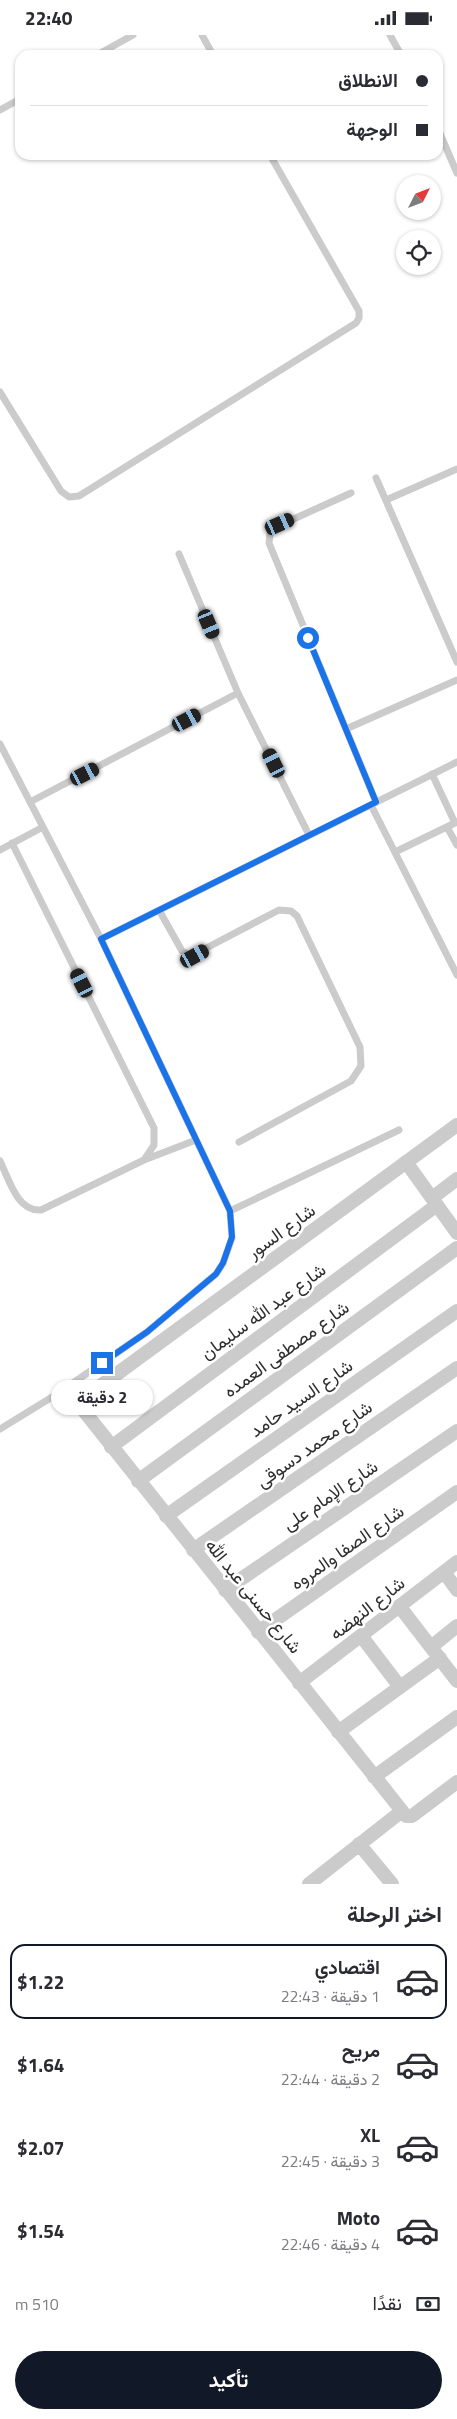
<!DOCTYPE html>
<html lang="ar">
<head>
<meta charset="utf-8">
<style>
  body { margin:0; font-family:"Titillium Web",Vazirmatn,sans-serif; background:#f7f7f7; color:#2b2b33; direction:rtl; height:100vh; display:flex; flex-direction:column; font-size:19px; white-space:nowrap }
  * { box-sizing:border-box; margin:0 }
  p { font-size:16px; color:#7c7c81 }
  .icon { flex:none; width:28px; height:28px; fill:none; stroke:currentColor; stroke-width:2; stroke-linecap:round; stroke-linejoin:round }
  .map { position:relative; height:1849px; overflow:hidden; direction:ltr }
  .drawer { display:flex; flex-direction:column; background:#fff; flex:1 }
  .drawer>* { flex:none }
  .hud { position:absolute; left:15px; top:15px; width:428px; height:110px; border-radius:15px; box-shadow:0 1px 4px #0004; direction:rtl; display:grid; align-content:center; height:110px; padding:0 15px; background:#fff }
  .needle { width:32px; rotate:48deg }
  .tools { position:absolute; left:396px; top:140px; display:grid; gap:10px }
  .tools a { display:grid; place-items:center; width:45px; height:45px; border-radius:50%; background:#fff; box-shadow:0 1px 4px #0004; font-size:25px }
  .end { position:absolute; width:22px; height:22px; margin:-11px; border:6px solid #1a73e8; background:#fff; box-shadow:0 0 0 2px #fff }
  .from { border-radius:50% }
  .bubble { position:absolute; height:35px; border-radius:18px; background:#fff; box-shadow:0 1px 4px #0004; font-size:16px; font-weight:700; line-height:35px; text-align:center; direction:rtl }
  .car { position:absolute; width:15px; height:30px; margin:-15px -8px; border-radius:6px; box-shadow:0 0 4px 1px #0007; background:linear-gradient(#222 24%,#8ab4d8 0 40%,#222 0 76%,#8ab4d8 0 86%,#222 0) }
  .hud b { display:flex; align-items:center; gap:18px; height:48px; font-size:19px }
  .hud b+b { border-top:1px solid #e1e1e2 }
  .hud i { width:12px; height:12px; background:#2b2b33 }
  ul { padding:0; list-style:none }
  li { display:flex; align-items:center; gap:15px; height:75px; margin:0 10px 8px; padding:0 5px; border:2px solid transparent; border-radius:15px }
  li div { flex:1 }
  li b { display:block; font-size:19px }
  li em { font-style:normal; font-weight:700 }
  li.active { border-color:#111827 }
  li>.icon { width:45px; height:45px; stroke-width:1.5 }
  h2 { padding:0 15px; font-size:22px; line-height:60px }
  .pay { display:flex; align-items:center; gap:12px; height:55px; padding:0 15px; font-size:19px }
  .pay p { margin-inline-start:auto }
  .action { display:flex; gap:10px; margin-top:auto; padding:10px 15px }
  .action a { flex:1; height:58px; border-radius:30px; background:#111827; color:#fff; font-size:20px; font-weight:700; line-height:58px; text-align:center }
  .status { display:flex; justify-content:space-between; align-items:center; height:35px; padding:0 25px; background:#fff; direction:ltr }
  .status svg { height:14px; fill:currentColor }
  .map>svg:first-child { display:block }
  .lines { fill:none; stroke-linecap:round; stroke-linejoin:round }
  .lane { stroke:#cbcbcb; stroke-width:7 }
  .street { stroke:#cbcbcb; stroke-width:14 }
  .route { stroke:#1a73e8; stroke-width:6 }
  .labels { text-anchor:middle; dominant-baseline:central; stroke-width:5; stroke-linejoin:round; paint-order:stroke }
  .street-label { font-size:18px; fill:#2e2e2e; stroke:#fff }
</style>
</head>
<body>
<div class="status"><b>22:40</b><svg viewBox="0 0 49 12"><path d="M0 12V9h3v3zM5 12V6h3v6zM10 12V3h3v9zM15 12V0h3v12zM26 1h20v11H26zM47 4h2v5h-2z"/></svg></div>
<div class="map">
<svg width="457" height="1849" viewBox="0 0 457 1849">
  <rect width="100%" height="100%" fill="#fff"/>
  <g class="lines">
    <path class="lane" d="M202,0L213,20
      M390,0L401,20
      M97,20L133,0
      M0,75L20,64
      M438,94L457,138
      M0,357L61,456L69,462L79,461L356,288L359,283V276L270,120
      M376,443L457,627
      M351,458L276,492L270,499L269,508L376,767
      M386,465L457,434
      M179,519L238,658L309,800
      M346,694L457,645
      M0,709L101,904L230,1176L232,1203L223,1228L216,1239L147,1297L57,1359L0,1394
      M432,739L455,788
      M30,767L238,658
      M371,770L457,940
      M447,792L457,810
      M12,808L154,1093V1110L144,1125
      M0,815L43,792
      M395,817L457,787
      M159,875L182,916L191,921L279,875L291,876L297,881L360,1012L361,1031L351,1046L239,1107
      M101,904L457,727
      M0,1126C9,1144 17,1177 41,1175L144,1125L196,1105
      M230,1176L399,1095"/>
    <path class="street" d="M457,1090L84,1363L80,1371L406,1781H412L457,1747
      M406,1127L457,1198
      M432,1163L457,1144
      M111,1412L437,1170
      M138,1446L457,1213
      M166,1481L457,1276
      M193,1515L457,1333
      M444,1537L457,1555
      M225,1555L457,1396
      M400,1572L457,1646
      M258,1597L457,1457
      M362,1602L400,1652
      M431,1612L457,1591
      M299,1648L457,1527
      M338,1697L440,1623
      M374,1742L457,1682
      M359,1809L392,1849
      M309,1849L402,1776"/>
  </g>
  <g class="lines">
    <path class="route" d="M102,1328L147,1297L216,1239L223,1228L232,1202L230,1176L101,904L376,767L308,603"/>
  </g>
  <g class="labels">
    <g class="street-label">
      <text transform="translate(281 1196) rotate(-36)">شارع السور</text>
      <text transform="translate(263 1276) rotate(-36)">شارع عبد الله سليمان</text>
      <text transform="translate(286 1314) rotate(-36)">شارع مصطفى العمده</text>
      <text transform="translate(301 1363) rotate(-35)">شارع السيد حامد</text>
      <text transform="translate(314 1409) rotate(-35)">شارع محمد دسوقى</text>
      <text transform="translate(330 1460) rotate(-34)">شارع الإمام على</text>
      <text transform="translate(347 1512) rotate(-35)">شارع الصفا والمروه</text>
      <text transform="translate(254 1561) rotate(51)">شارع حسنى عبد الله</text>
      <text transform="translate(367 1573) rotate(-38)">شارع النهضه</text>
    </g>
  </g>
</svg>
<div class="tools">
<a><svg class="needle" viewBox="-14 -14 28 28"><path d="M0-13l5 13h-10z" fill="#e53935"/><path d="M0 13l5-13h-10z" fill="#7c7c81"/></svg></a>
<a><svg class="icon" aria-label="locate" viewBox="0 0 24 24"><circle cx="12" cy="12" r="6"/><path d="M12 2v4M12 18v4M2 12h4M18 12h4"/></svg></a>
</div>
<i class="end from" style="left:308px;top:603px"></i>
<i class="end" style="left:102px;top:1328px"></i>
<div class="bubble" style="left:51px;top:1345px;width:102px">2 دقيقة</div>
<i class="car" style="left:280px;top:489px;rotate:66deg"></i>
<i class="car" style="left:209px;top:589px;rotate:157deg"></i>
<i class="car" style="left:187px;top:685px;rotate:62deg"></i>
<i class="car" style="left:274px;top:728px;rotate:334deg"></i>
<i class="car" style="left:85px;top:739px;rotate:63deg"></i>
<i class="car" style="left:195px;top:921px;rotate:61deg"></i>
<i class="car" style="left:82px;top:948px;rotate:333deg"></i>
<div class="hud">
<b><i class="from"></i>الانطلاق</b>
<b><i></i>الوجهة</b>
</div>
</div>
<section class="drawer">
<h2>اختر الرحلة</h2>
<ul>
<li class="active"><svg class="icon" aria-label="car" viewBox="0 0 24 24"><path d="M5 17H2v-5l4-1 3-4h7l3 4 3 1v5h-3M9 17h6M6 11h13"/><circle cx="7" cy="17" r="2"/><circle cx="17" cy="17" r="2"/></svg><div><b>اقتصادي</b><p>1 دقيقة · 22:43</p></div><em>$1.22</em></li>
<li><svg class="icon" aria-label="car" viewBox="0 0 24 24"><path d="M5 17H2v-5l4-1 3-4h7l3 4 3 1v5h-3M9 17h6M6 11h13"/><circle cx="7" cy="17" r="2"/><circle cx="17" cy="17" r="2"/></svg><div><b>مريح</b><p>2 دقيقة · 22:44</p></div><em>$1.64</em></li>
<li><svg class="icon" aria-label="car" viewBox="0 0 24 24"><path d="M5 17H2v-5l4-1 3-4h7l3 4 3 1v5h-3M9 17h6M6 11h13"/><circle cx="7" cy="17" r="2"/><circle cx="17" cy="17" r="2"/></svg><div><b>XL</b><p>3 دقيقة · 22:45</p></div><em>$2.07</em></li>
<li><svg class="icon" aria-label="car" viewBox="0 0 24 24"><path d="M5 17H2v-5l4-1 3-4h7l3 4 3 1v5h-3M9 17h6M6 11h13"/><circle cx="7" cy="17" r="2"/><circle cx="17" cy="17" r="2"/></svg><div><b>Moto</b><p>4 دقيقة · 22:46</p></div><em>$1.54</em></li>
</ul>
<div class="pay"><svg class="icon" aria-label="cash" viewBox="0 0 24 24"><path d="M3 7h18v10H3z"/><circle cx="12" cy="12" r="2"/></svg>نقدًا<p>510 m</p></div>
<div class="action"><a>تأكيد</a></div>
</section>
</body>
</html>
